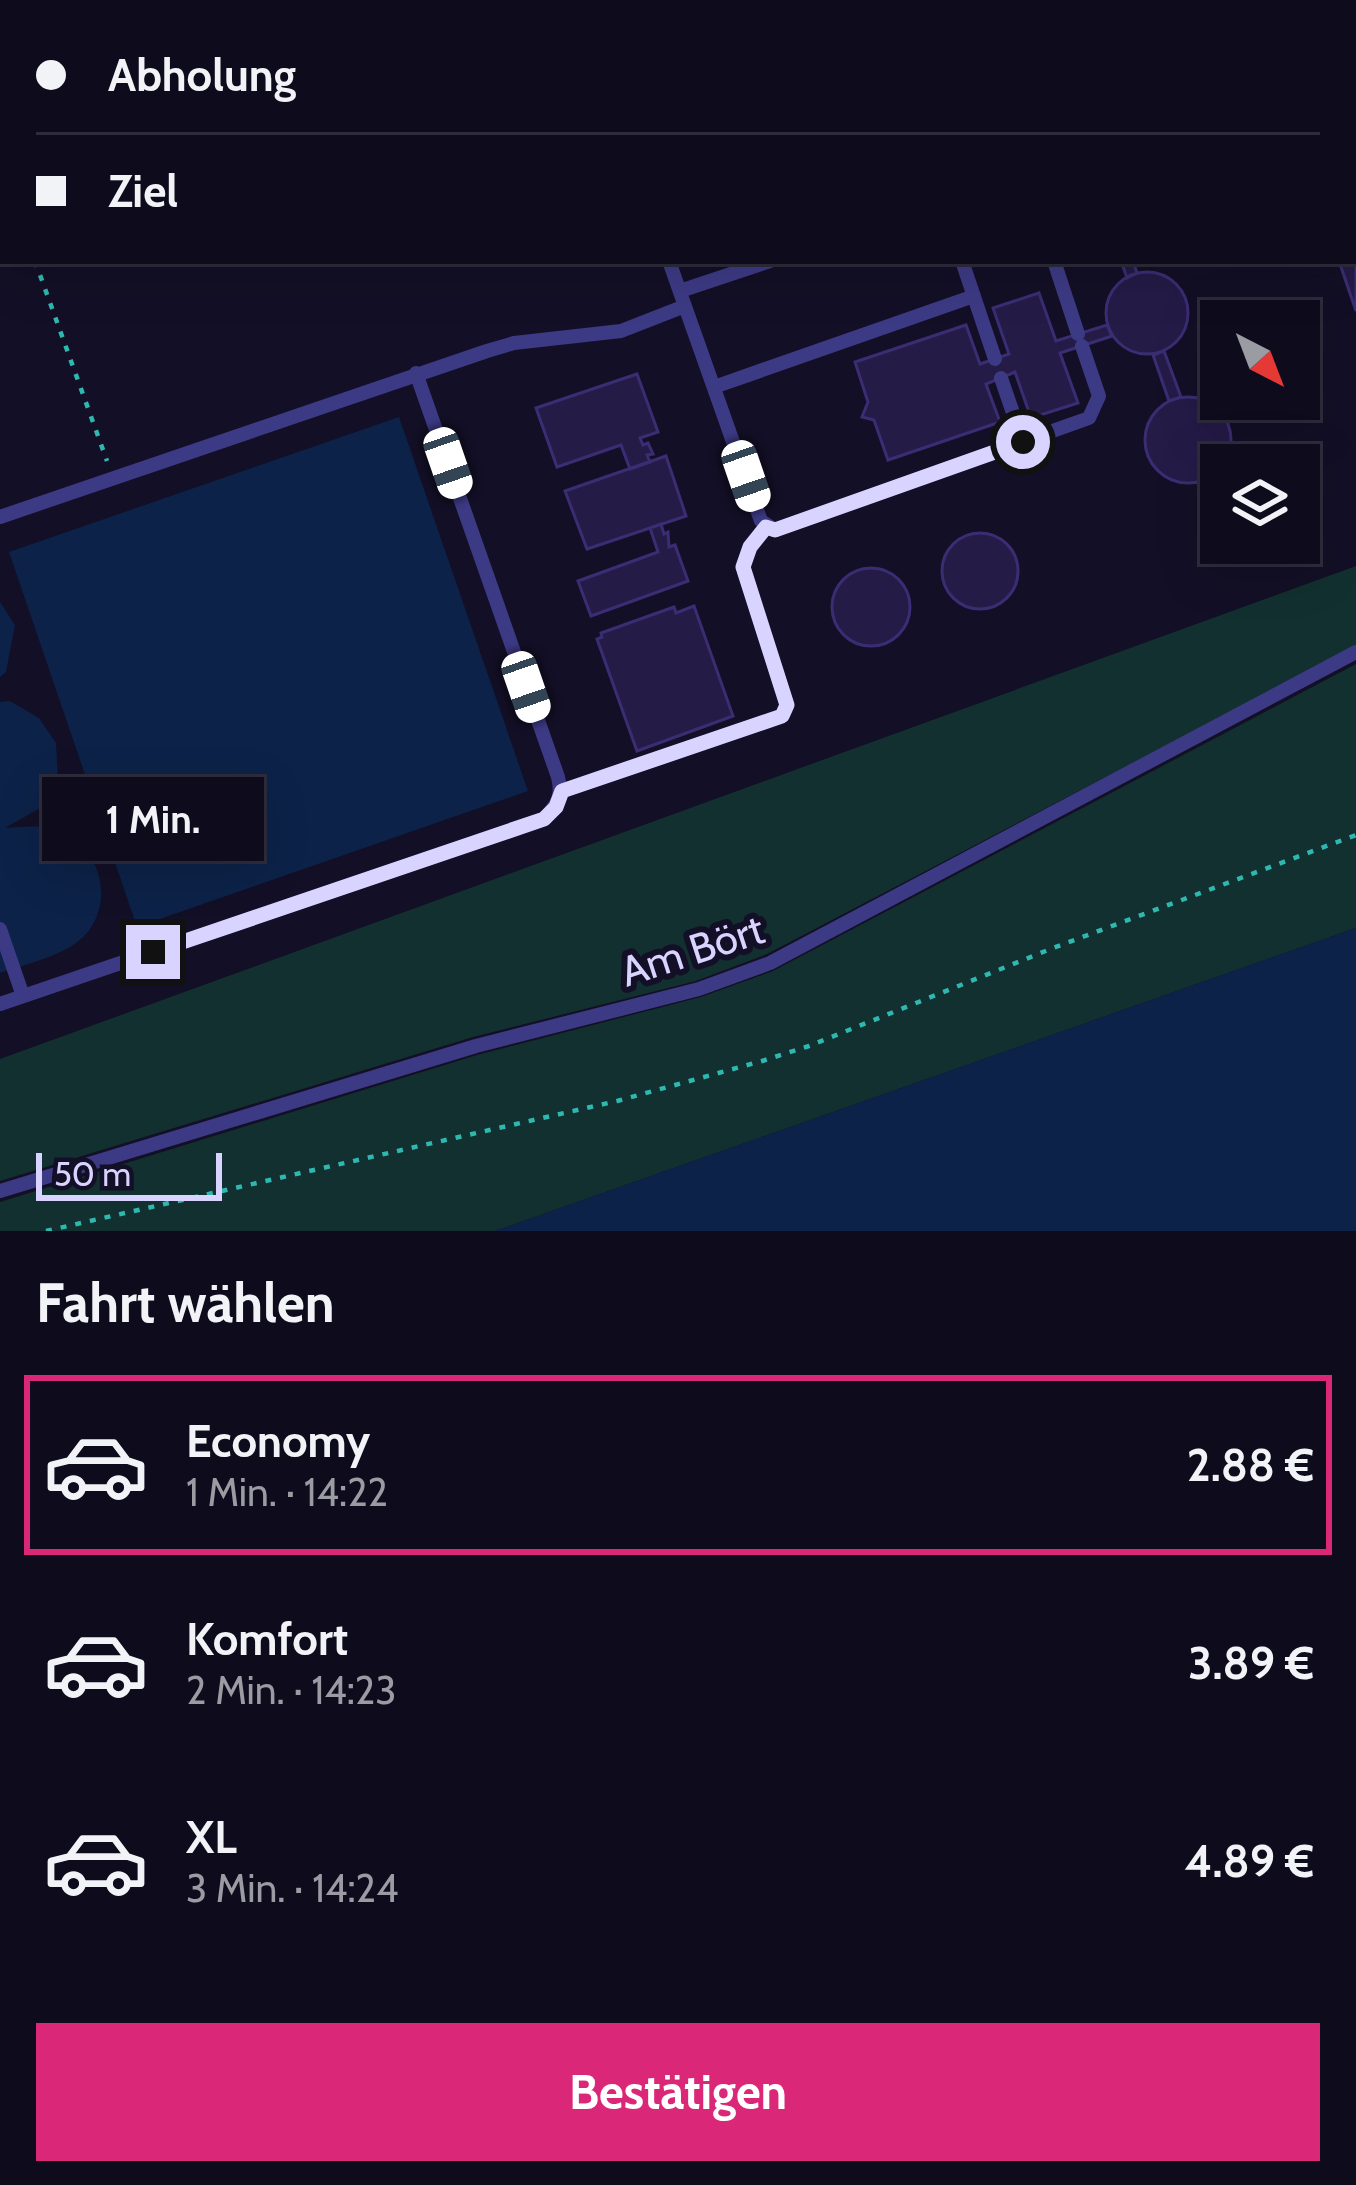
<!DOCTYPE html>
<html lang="de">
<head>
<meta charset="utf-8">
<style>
  body { margin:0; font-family:Cabin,sans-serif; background:#1c1929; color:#f1f3f6; height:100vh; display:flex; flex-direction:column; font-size:45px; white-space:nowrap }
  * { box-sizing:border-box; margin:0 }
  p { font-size:39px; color:#9b9ba3 }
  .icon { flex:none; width:66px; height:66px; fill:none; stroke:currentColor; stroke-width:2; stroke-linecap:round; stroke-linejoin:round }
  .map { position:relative; height:1231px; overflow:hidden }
  .drawer { display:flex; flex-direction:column; background:#0e0b1c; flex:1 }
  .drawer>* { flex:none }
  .banner { position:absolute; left:0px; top:0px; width:1356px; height:264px; box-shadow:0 12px 48px #0002,0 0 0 3px #2e2b3b; display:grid; align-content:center; height:264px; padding:0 36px; background:#0e0b1c }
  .needle { width:78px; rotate:138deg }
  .buttons { position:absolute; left:1200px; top:300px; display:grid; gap:24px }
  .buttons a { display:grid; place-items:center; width:120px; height:120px; border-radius:0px; background:#0e0b1c; box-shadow:0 12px 48px #0002,0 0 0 3px #2e2b3b; font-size:60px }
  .scale { position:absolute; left:36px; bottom:30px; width:186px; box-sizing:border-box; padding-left:12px; border:6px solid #d9d4ff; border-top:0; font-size:33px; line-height:42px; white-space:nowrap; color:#d9d4ff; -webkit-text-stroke:9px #130f26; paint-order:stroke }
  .end { position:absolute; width:54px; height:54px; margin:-27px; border:15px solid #d9d4ff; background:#111; box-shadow:0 0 0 6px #111 }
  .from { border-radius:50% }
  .bubble { position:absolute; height:84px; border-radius:0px; background:#0e0b1c; box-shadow:0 12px 48px #0002,0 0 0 3px #2e2b3b; font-size:39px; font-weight:700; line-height:84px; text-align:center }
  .car { position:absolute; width:36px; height:72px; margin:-36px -18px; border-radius:15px; box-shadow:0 0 9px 3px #0007; background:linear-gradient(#fff 24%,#345 0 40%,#fff 0 76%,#345 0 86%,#fff 0) }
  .banner b { display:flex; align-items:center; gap:42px; height:114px; font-size:45px }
  .banner b+b { border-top:3px solid #2e2b3b }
  .banner i { width:30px; height:30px; background:#f1f3f6 }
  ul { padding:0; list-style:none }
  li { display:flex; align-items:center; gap:36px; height:180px; margin:0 24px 18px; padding:0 12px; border:6px solid transparent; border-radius:0px }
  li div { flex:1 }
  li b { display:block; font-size:45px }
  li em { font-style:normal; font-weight:700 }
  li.on { border-color:#db2777 }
  li>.icon { width:108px; height:108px; stroke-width:1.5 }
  h2 { padding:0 36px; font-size:54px; line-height:144px }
  .cta { display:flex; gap:24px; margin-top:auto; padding:24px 36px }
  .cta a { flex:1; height:138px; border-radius:0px; background:#db2777; color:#fff; font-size:48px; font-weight:700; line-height:138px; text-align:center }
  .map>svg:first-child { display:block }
  .green { fill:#12302f }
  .water { fill:#0c2248 }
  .building { fill:#241b47; stroke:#3b2d73; stroke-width:3 }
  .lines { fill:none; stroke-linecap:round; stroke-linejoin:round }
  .path { stroke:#2fb8b0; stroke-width:4.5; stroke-dasharray:6 9; stroke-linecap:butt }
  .lane { stroke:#3d3a85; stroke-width:14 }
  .street { stroke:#3d3a85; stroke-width:27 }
  .route { stroke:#d9d4ff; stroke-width:15 }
  .labels { text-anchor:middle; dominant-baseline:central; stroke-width:12; stroke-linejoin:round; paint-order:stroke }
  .street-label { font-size:42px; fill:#d9d4ff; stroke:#130f26 }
</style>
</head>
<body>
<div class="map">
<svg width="1356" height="1231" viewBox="0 0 1356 1231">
  <rect width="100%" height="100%" fill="#130f26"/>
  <path class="green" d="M1356,566V646L767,954L696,981L473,1037L0,1181V1059Z
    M1356,664V928L495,1231H0V1202L477,1055L701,997L773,971Z"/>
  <path class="water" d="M399,417L528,791L137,927L9,552Z
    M0,602L15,625L6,672L0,677Z
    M10,701L39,718L56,743L58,779L42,807L5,828C24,827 53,823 70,835C102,858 113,902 86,934C68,955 26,964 0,973V702Z
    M1356,928V1231H495Z"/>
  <path class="building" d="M1188,0H1356V311L1339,261H1353V3Z
    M1121,261H1133L1137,273L1127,278Z
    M1106 313a41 41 0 1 1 82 0a41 41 0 1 1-82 0Z
    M1039,293L1056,341L1107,325L1112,336L1060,353L1078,403L1031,418L1015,372L986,384L1000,422L888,460L874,420L862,417L868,402L855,362L966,325L980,364L1009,354L993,308Z
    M1164,351L1181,397L1169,401L1153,355Z
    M637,374L658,432L640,438L643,445L648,443L653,454L647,455L650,462L630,469L621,445L557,467L536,408Z
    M1145 440a43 43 0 1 1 86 0a43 43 0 1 1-86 0Z
    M666,456L686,516L587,549L565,491Z
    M661,524L664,534L668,532L669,547L675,545L688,581L591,616L578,581L658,552L650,528Z
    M942 571a38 38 0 1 1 76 0a38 38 0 1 1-76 0Z
    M832 607a39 39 0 1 1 78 0a39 39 0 1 1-78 0Z
    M694,606L733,716L637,751L597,639L602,637L601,633L674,607L676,613Z"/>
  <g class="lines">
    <path class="path" d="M235,3L244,0
      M0,173L3,181
      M35,261L107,461
      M46,1231L617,1101L762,1061L809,1046L1053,948L1356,835"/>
    <path class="lane" d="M577,0L578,3
      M315,3L324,0
      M669,261L761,521L775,530L1089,418L1099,396L1082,346
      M962,261L995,359
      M1054,261L1078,334
      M680,291L770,261
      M1001,378L1023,442
      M714,387L974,296
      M0,517L487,351L514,343L621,331L685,306
      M562,791L782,716L787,705L743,567L750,547L766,527
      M0,929L23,996
      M0,1004L544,819C557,805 563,796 558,777L416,373
      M0,1191L476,1046L699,989L770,963L1356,652"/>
    <path class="street" d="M165,3L174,0
      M0,60L3,58"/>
  </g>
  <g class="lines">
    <path class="route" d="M153,952L544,819L556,807L562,791L782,716L787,705L743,567L750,547L766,527L775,530L1023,442"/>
  </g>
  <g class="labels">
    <g class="street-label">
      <text transform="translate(692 950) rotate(-18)">Am Bört</text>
    </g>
  </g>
</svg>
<div class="buttons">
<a><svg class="needle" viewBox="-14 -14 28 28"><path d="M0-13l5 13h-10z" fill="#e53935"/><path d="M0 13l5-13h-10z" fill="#9b9ba3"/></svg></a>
<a><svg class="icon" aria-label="layers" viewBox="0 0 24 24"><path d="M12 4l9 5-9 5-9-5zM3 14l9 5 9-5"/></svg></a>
</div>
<div class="scale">50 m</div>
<i class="end from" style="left:1023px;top:442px"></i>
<i class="end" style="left:153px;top:952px"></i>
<div class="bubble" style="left:42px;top:777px;width:222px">1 Min.</div>
<i class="car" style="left:448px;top:463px;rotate:161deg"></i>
<i class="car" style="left:746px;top:476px;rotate:161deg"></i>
<i class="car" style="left:526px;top:687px;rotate:161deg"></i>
<div class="banner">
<b><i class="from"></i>Abholung</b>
<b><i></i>Ziel</b>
</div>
</div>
<section class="drawer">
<h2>Fahrt wählen</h2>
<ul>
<li class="on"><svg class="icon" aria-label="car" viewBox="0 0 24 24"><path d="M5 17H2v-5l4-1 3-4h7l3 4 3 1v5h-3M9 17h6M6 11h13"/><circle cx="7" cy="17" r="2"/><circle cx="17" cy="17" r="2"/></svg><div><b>Economy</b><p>1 Min. · 14:22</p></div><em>2.88 €</em></li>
<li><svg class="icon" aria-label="car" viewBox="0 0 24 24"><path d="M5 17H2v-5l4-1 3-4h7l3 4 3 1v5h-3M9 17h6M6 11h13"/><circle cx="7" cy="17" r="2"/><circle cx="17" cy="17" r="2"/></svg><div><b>Komfort</b><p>2 Min. · 14:23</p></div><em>3.89 €</em></li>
<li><svg class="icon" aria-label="car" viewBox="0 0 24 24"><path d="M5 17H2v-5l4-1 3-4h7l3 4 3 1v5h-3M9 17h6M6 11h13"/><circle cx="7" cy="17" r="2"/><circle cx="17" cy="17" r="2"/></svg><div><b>XL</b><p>3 Min. · 14:24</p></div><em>4.89 €</em></li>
</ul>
<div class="cta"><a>Bestätigen</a></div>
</section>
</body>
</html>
